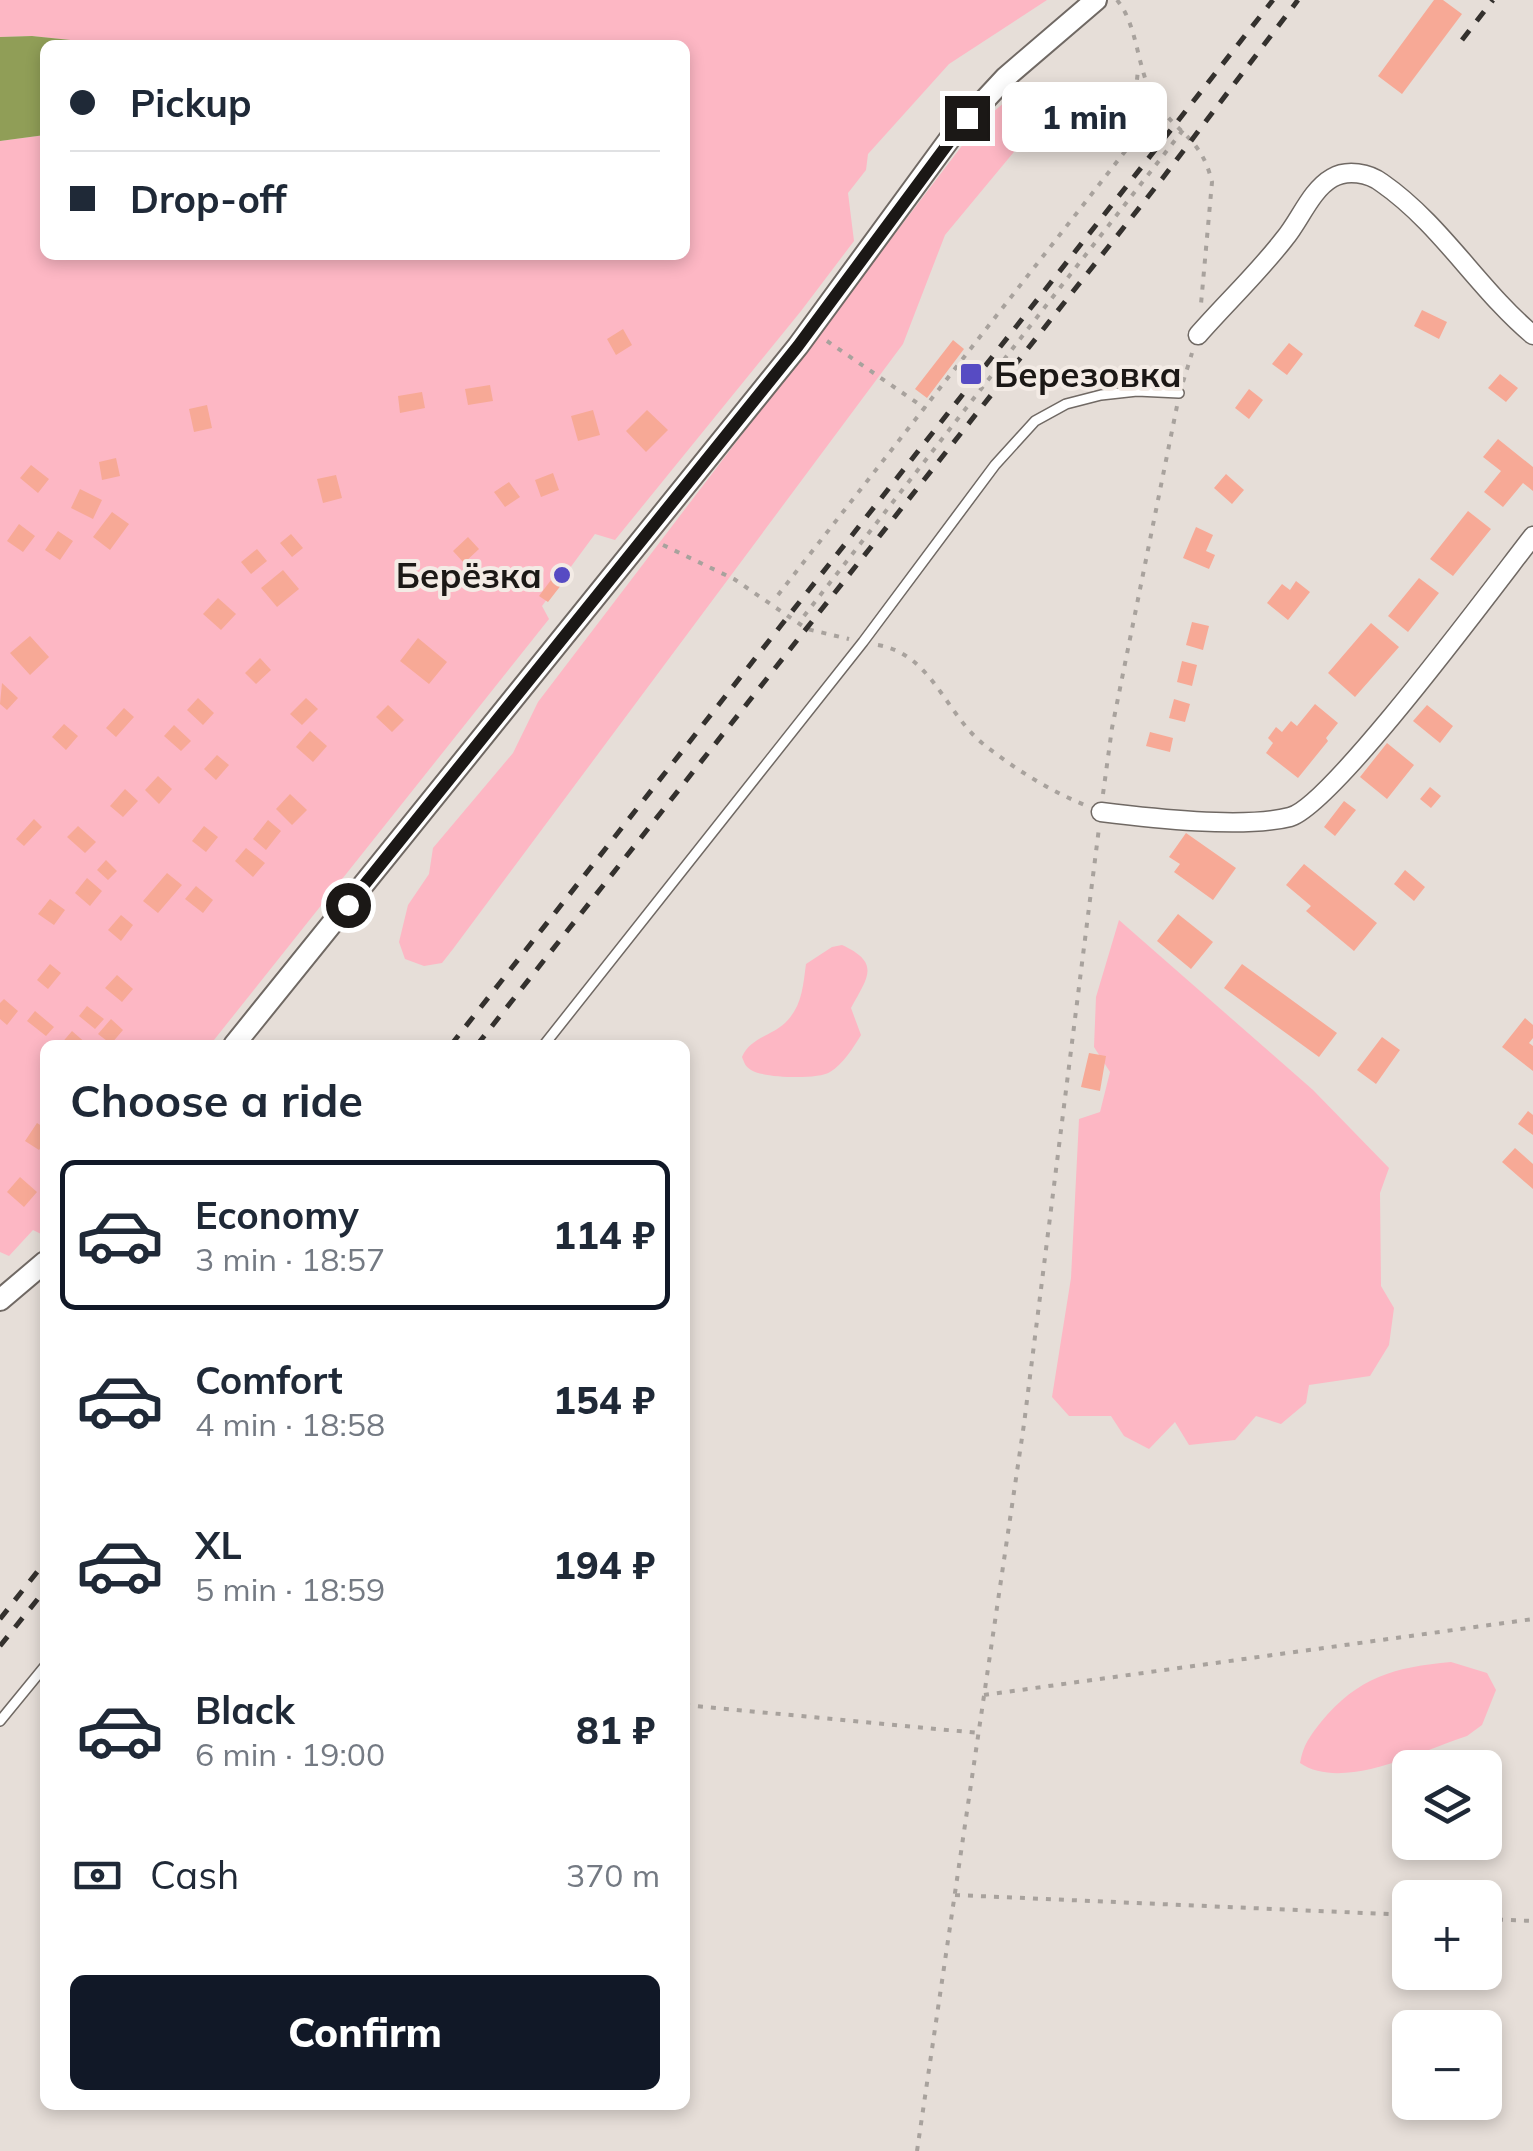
<!DOCTYPE html>
<html lang="en">
<head>
<meta charset="utf-8">
<style>
  body { margin:0; font-family:Mulish,sans-serif; background:#f6f6f7; color:#1f2937; height:100vh; display:flex; flex-direction:column; font-size:38px; white-space:nowrap }
  * { box-sizing:border-box; margin:0 }
  p { font-size:32px; color:#747a83 }
  .icon { flex:none; width:55px; height:55px; fill:none; stroke:currentColor; stroke-width:2; stroke-linecap:round; stroke-linejoin:round }
  .map { position:relative; flex:1; overflow:hidden }
  .panel { position:absolute; left:40px; top:1040px; width:650px; height:1070px; display:flex; flex-direction:column; background:#fff; border-radius:15px; box-shadow:0 5px 15px #0003 }
  .panel>* { flex:none }
  .top-card { position:absolute; left:40px; top:40px; width:650px; height:220px; border-radius:15px; box-shadow:0 5px 15px #0003; display:grid; align-content:center; height:220px; padding:0 30px; background:#fff }
  .buttons { position:absolute; left:1392px; top:1750px; display:grid; gap:20px }
  .buttons a { display:grid; place-items:center; width:110px; height:110px; border-radius:15px; background:#fff; box-shadow:0 5px 15px #0003; font-size:50px }
  .end { position:absolute; width:45px; height:45px; margin:-22px; border:12px solid #1b1816; background:#fff; box-shadow:0 0 0 5px #fff }
  .from { border-radius:50% }
  .bubble { position:absolute; height:70px; border-radius:15px; background:#fff; box-shadow:0 5px 15px #0003; font-size:32px; font-weight:800; line-height:70px; text-align:center }
  .top-card b { display:flex; align-items:center; gap:35px; height:95px; font-size:38px }
  .top-card b+b { border-top:2px solid #e0e1e3 }
  .top-card i { width:25px; height:25px; background:#1f2937 }
  ul { padding:0; list-style:none }
  li { display:flex; align-items:center; gap:30px; height:150px; margin:0 20px 15px; padding:0 10px; border:5px solid transparent; border-radius:15px }
  li div { flex:1 }
  li b { display:block; font-size:38px }
  li em { font-style:normal; font-weight:800 }
  li.current { border-color:#111827 }
  li>.icon { width:90px; height:90px; stroke-width:1.5 }
  h2 { padding:0 30px; font-size:45px; line-height:120px }
  .pay { display:flex; align-items:center; gap:25px; height:110px; padding:0 30px; font-size:38px }
  .pay p { margin-inline-start:auto }
  .primary-button { display:flex; gap:20px; margin-top:auto; padding:20px 30px }
  .primary-button a { flex:1; height:115px; border-radius:15px; background:#111827; color:#fff; font-size:40px; font-weight:800; line-height:115px; text-align:center }
  .map>svg:first-child { display:block }
  .green { fill:#fdb7c4 }
  .water { fill:#909e57 }
  .building { fill:#f7a996 }
  .lines { fill:none; stroke-linecap:round; stroke-linejoin:round }
  .service-casing { stroke:#706964; stroke-width:12 }
  .minor-casing { stroke:#706964; stroke-width:21 }
  .tertiary-casing { stroke:#706964; stroke-width:24 }
  .path { stroke:#a8a29d; stroke-width:4; stroke-dasharray:5 8; stroke-linecap:butt }
  .service { stroke:#fff; stroke-width:9 }
  .minor { stroke:#fff; stroke-width:18 }
  .tertiary { stroke:#fff; stroke-width:20 }
  .rail { stroke:#34312e; stroke-width:5; stroke-dasharray:12 12; stroke-linecap:butt }
  .route { stroke:#1b1816; stroke-width:12 }
  .poi-dot { fill:#574bc3; stroke:#f3ebe5; stroke-width:4 }
  .labels { text-anchor:middle; dominant-baseline:central; stroke-width:8; stroke-linejoin:round; paint-order:stroke }
  .poi-label { font-size:35px; font-weight:bold; fill:#1b1816; stroke:#f3ebe5; text-anchor:start }
</style>
</head>
<body>
<div class="map">
<svg width="1533" height="2151" viewBox="0 0 1533 2151">
  <rect width="100%" height="100%" fill="#e6ded8"/>
  <path class="green" d="M0,0H1047L949,64L868,154L866,170L848,193L854,241L801,311L615,540L595,534L542,606L549,619L210,1045H45V1236L33,1230L9,1256L0,1252V141L45,135V255H685V45H83L79,41L32,36L0,37Z
    M1022,93L1041,96L1032,130L945,235L903,344L453,949L442,963L424,966L405,959L399,942L408,905L429,874L433,848L513,753L538,702L977,126L1006,101Z
    M1119,920L1313,1090L1389,1168L1380,1193L1381,1286L1394,1308L1389,1345L1370,1376L1309,1385L1306,1403L1281,1424L1256,1416L1235,1440L1189,1445L1175,1422L1149,1449L1124,1436L1111,1416H1069L1052,1397L1071,1278L1079,1119L1100,1112L1110,1072L1094,1047L1096,997Z
    M842,945C881,963 868,977 851,1008L861,1035C854,1047 842,1065 830,1072C818,1080 763,1078 751,1070C745,1066 745,1064 742,1057C750,1038 771,1036 785,1023C802,1007 803,986 806,964L832,947Z
    M1451,1662L1487,1673L1496,1690L1482,1725L1467,1736C1421,1751 1343,1792 1300,1763C1303,1745 1310,1736 1321,1722C1358,1677 1395,1667 1451,1662Z"/>
  <path class="water" d="M32,36L80,41L83,45H45V135L0,141V37Z"/>
  <path class="building" d="M1434,0H1443L1462,14L1402,94L1378,76Z
    M1422,310L1447,322L1439,339L1414,326Z
    M623,329L632,345L616,355L607,339Z
    M953,340L964,349L927,398L915,389Z
    M1289,343L1303,354L1287,375L1272,364Z
    M1500,374L1518,388L1506,402L1488,388Z
    M490,385L493,401L468,405L465,389Z
    M1249,389L1263,400L1249,419L1235,408Z
    M422,392L425,408L400,413L398,396Z
    M207,405L212,428L194,432L189,409Z
    M593,410L600,435L578,441L571,416Z
    M647,410L668,430L646,452L626,431Z
    M1498,439L1533,467V491L1523,483L1503,507L1484,492L1501,471L1483,457Z
    M116,458L120,476L102,480L99,462Z
    M31,465L49,479L38,493L20,478Z
    M553,473L559,490L541,497L535,480Z
    M1226,474L1244,490L1232,504L1214,488Z
    M336,475L342,498L323,503L317,479Z
    M509,482L520,497L505,507L494,492Z
    M80,489L102,500L93,519L71,508Z
    M1468,511L1491,529L1453,576L1430,559Z
    M112,512L129,524L110,550L93,537Z
    M19,524L35,536L23,552L7,541Z
    M1196,527L1213,535L1206,551L1215,555L1209,569L1183,558Z
    M58,531L73,541L60,560L45,550Z
    M291,534L303,548L292,557L280,543Z
    M468,537L479,549L464,563L453,551Z
    M257,549L267,561L251,574L241,562Z
    M563,564L572,571L548,602L539,596Z
    M283,570L299,589L277,607L261,588Z
    M1419,578L1439,593L1408,632L1388,616Z
    M1296,581L1310,592L1288,620L1267,603L1282,584L1290,590Z
    M218,598L236,614L221,630L203,614Z
    M1192,622L1209,626L1203,650L1186,645Z
    M1371,623L1399,647L1355,697L1328,673Z
    M30,636L49,657L30,675L10,653Z
    M418,638L447,662L429,684L400,661Z
    M260,658L271,670L256,684L245,673Z
    M1182,661L1197,665L1192,686L1177,682Z
    M2,683L18,698L7,710L0,704Z
    M198,698L214,713L203,725L187,710Z
    M306,698L318,709L302,725L290,714Z
    M1174,699L1190,704L1185,722L1169,718Z
    M1315,704L1338,723L1326,738L1328,741L1298,778L1266,753L1273,743L1268,738L1276,727L1282,732L1291,721L1297,726Z
    M388,705L404,720L392,732L376,717Z
    M1427,705L1453,726L1440,743L1413,721Z
    M124,708L134,717L116,737L106,728Z
    M64,724L78,736L66,750L52,737Z
    M174,725L191,741L181,751L164,736Z
    M310,731L327,746L313,762L296,747Z
    M1150,732L1173,738L1170,752L1146,746Z
    M1387,743L1414,765L1387,799L1360,777Z
    M217,755L229,765L216,780L204,769Z
    M158,776L172,789L159,804L145,790Z
    M1430,787L1441,796L1431,808L1420,799Z
    M125,789L138,801L123,817L110,806Z
    M290,794L307,810L292,825L276,809Z
    M1344,801L1356,810L1335,836L1324,827Z
    M34,819L42,827L24,846L16,839Z
    M268,820L281,831L266,850L253,839Z
    M78,826L96,842L85,853L67,837Z
    M204,826L218,837L206,852L192,841Z
    M1186,833L1236,868L1213,900L1174,872L1180,864L1169,857Z
    M246,848L265,863L253,877L235,861Z
    M106,860L117,871L108,880L97,870Z
    M1304,864L1377,923L1354,951L1306,911L1311,906L1286,885Z
    M1405,870L1425,887L1414,901L1394,884Z
    M167,873L182,885L158,913L143,901Z
    M87,878L102,891L90,906L75,893Z
    M196,886L213,900L203,913L185,899Z
    M50,899L65,910L54,925L38,914Z
    M1178,914L1213,942L1191,969L1157,941Z
    M121,915L133,925L121,941L108,930Z
    M50,964L61,973L48,989L37,980Z
    M1242,964L1337,1033L1319,1057L1224,988Z
    M117,975L133,989L122,1002L105,988Z
    M4,999L18,1011L7,1025L0,1019V1003Z
    M87,1006L104,1019L95,1029L79,1016Z
    M35,1011L54,1027L46,1036L27,1021Z
    M1525,1018L1533,1025V1038L1529,1043L1533,1046V1071L1502,1047Z
    M111,1019L123,1030L111,1044L98,1034Z
    M72,1031L88,1045H60Z
    M1382,1037L1400,1050L1376,1084L1357,1070Z
    M1089,1053L1106,1056L1100,1091L1081,1087Z
    M1528,1111L1533,1115V1135L1518,1124Z
    M37,1123L45,1128V1141L39,1150L25,1141Z
    M1515,1148L1533,1164V1189L1502,1162Z
    M20,1177L37,1192L24,1207L7,1192Z"/>
  <g class="lines">
    <g class="service-casing">
      <path id="service" d="M544,1045L863,642L995,465L1035,421L1066,404L1101,395L1137,391L1179,393
        M0,1721L45,1666"/>
    </g>
    <g class="minor-casing">
      <path id="minor" d="M1198,335C1226,303 1259,272 1285,238C1300,220 1311,190 1332,178C1347,169 1369,173 1382,183C1441,224 1479,290 1533,335
        M1101,812C1150,818 1243,829 1290,817C1332,806 1497,582 1533,536"/>
    </g>
    <g class="tertiary-casing">
      <path id="tertiary" d="M234,1045L798,346L954,133L1006,77L1096,0
        M0,1300L45,1262"/>
    </g>
    <path class="path" d="M1117,0C1139,27 1136,69 1155,100C1176,134 1201,136 1212,182L1201,304
      M827,341L926,409
      M1183,382L1192,353
      M663,545L734,579L807,629L849,639
      M778,595L1130,145L1138,70
      M804,616L1183,130
      M878,645C931,654 945,712 982,743C1013,768 1050,791 1087,806
      M1103,794L1112,728L1177,406
      M984,1695L1533,1619
      M685,1705L979,1733
      M955,1895L1410,1915
      M1485,1919L1533,1921
      M917,2151L1024,1424L1099,828"/>
    <use href="#service" class="service"/>
    <use href="#minor" class="minor"/>
    <use href="#tertiary" class="tertiary"/>
    <path class="rail" d="M1462,40L1493,0
      M451,1045L1273,0
      M477,1045L1162,179L1298,0
      M0,1619L45,1562
      M0,1646L45,1590"/>
  </g>
  <g class="lines">
    <path class="route" d="M348,905L798,346L967,118"/>
  </g>
  <g class="poi-dot">
    <rect x="959" y="362" width="24" height="24" rx="5"/>
    <circle cx="562" cy="575" r="10"/>
  </g>
  <g class="labels">
    <g class="poi-label">
      <text x="994" y="374">Березовка</text>
      <text x="542" y="575" text-anchor="end">Берёзка</text>
    </g>
  </g>
</svg>
<div class="buttons">
<a><svg class="icon" aria-label="layers" viewBox="0 0 24 24"><path d="M12 4l9 5-9 5-9-5zM3 14l9 5 9-5"/></svg></a>
<a>+</a>
<a>−</a>
</div>
<i class="end from" style="left:348px;top:905px"></i>
<i class="end" style="left:967px;top:118px"></i>
<div class="bubble" style="left:1002px;top:82px;width:165px">1 min</div>
<div class="top-card">
<b><i class="from"></i>Pickup</b>
<b><i></i>Drop-off</b>
</div>
<section class="panel">
<h2>Choose a ride</h2>
<ul>
<li class="current"><svg class="icon" aria-label="car" viewBox="0 0 24 24"><path d="M5 17H2v-5l4-1 3-4h7l3 4 3 1v5h-3M9 17h6M6 11h13"/><circle cx="7" cy="17" r="2"/><circle cx="17" cy="17" r="2"/></svg><div><b>Economy</b><p>3 min · 18:57</p></div><em>114 ₽</em></li>
<li><svg class="icon" aria-label="car" viewBox="0 0 24 24"><path d="M5 17H2v-5l4-1 3-4h7l3 4 3 1v5h-3M9 17h6M6 11h13"/><circle cx="7" cy="17" r="2"/><circle cx="17" cy="17" r="2"/></svg><div><b>Comfort</b><p>4 min · 18:58</p></div><em>154 ₽</em></li>
<li><svg class="icon" aria-label="car" viewBox="0 0 24 24"><path d="M5 17H2v-5l4-1 3-4h7l3 4 3 1v5h-3M9 17h6M6 11h13"/><circle cx="7" cy="17" r="2"/><circle cx="17" cy="17" r="2"/></svg><div><b>XL</b><p>5 min · 18:59</p></div><em>194 ₽</em></li>
<li><svg class="icon" aria-label="car" viewBox="0 0 24 24"><path d="M5 17H2v-5l4-1 3-4h7l3 4 3 1v5h-3M9 17h6M6 11h13"/><circle cx="7" cy="17" r="2"/><circle cx="17" cy="17" r="2"/></svg><div><b>Black</b><p>6 min · 19:00</p></div><em>81 ₽</em></li>
</ul>
<div class="pay"><svg class="icon" aria-label="cash" viewBox="0 0 24 24"><path d="M3 7h18v10H3z"/><circle cx="12" cy="12" r="2"/></svg>Cash<p>370 m</p></div>
<div class="primary-button"><a>Confirm</a></div>
</section>
</div>
</body>
</html>
